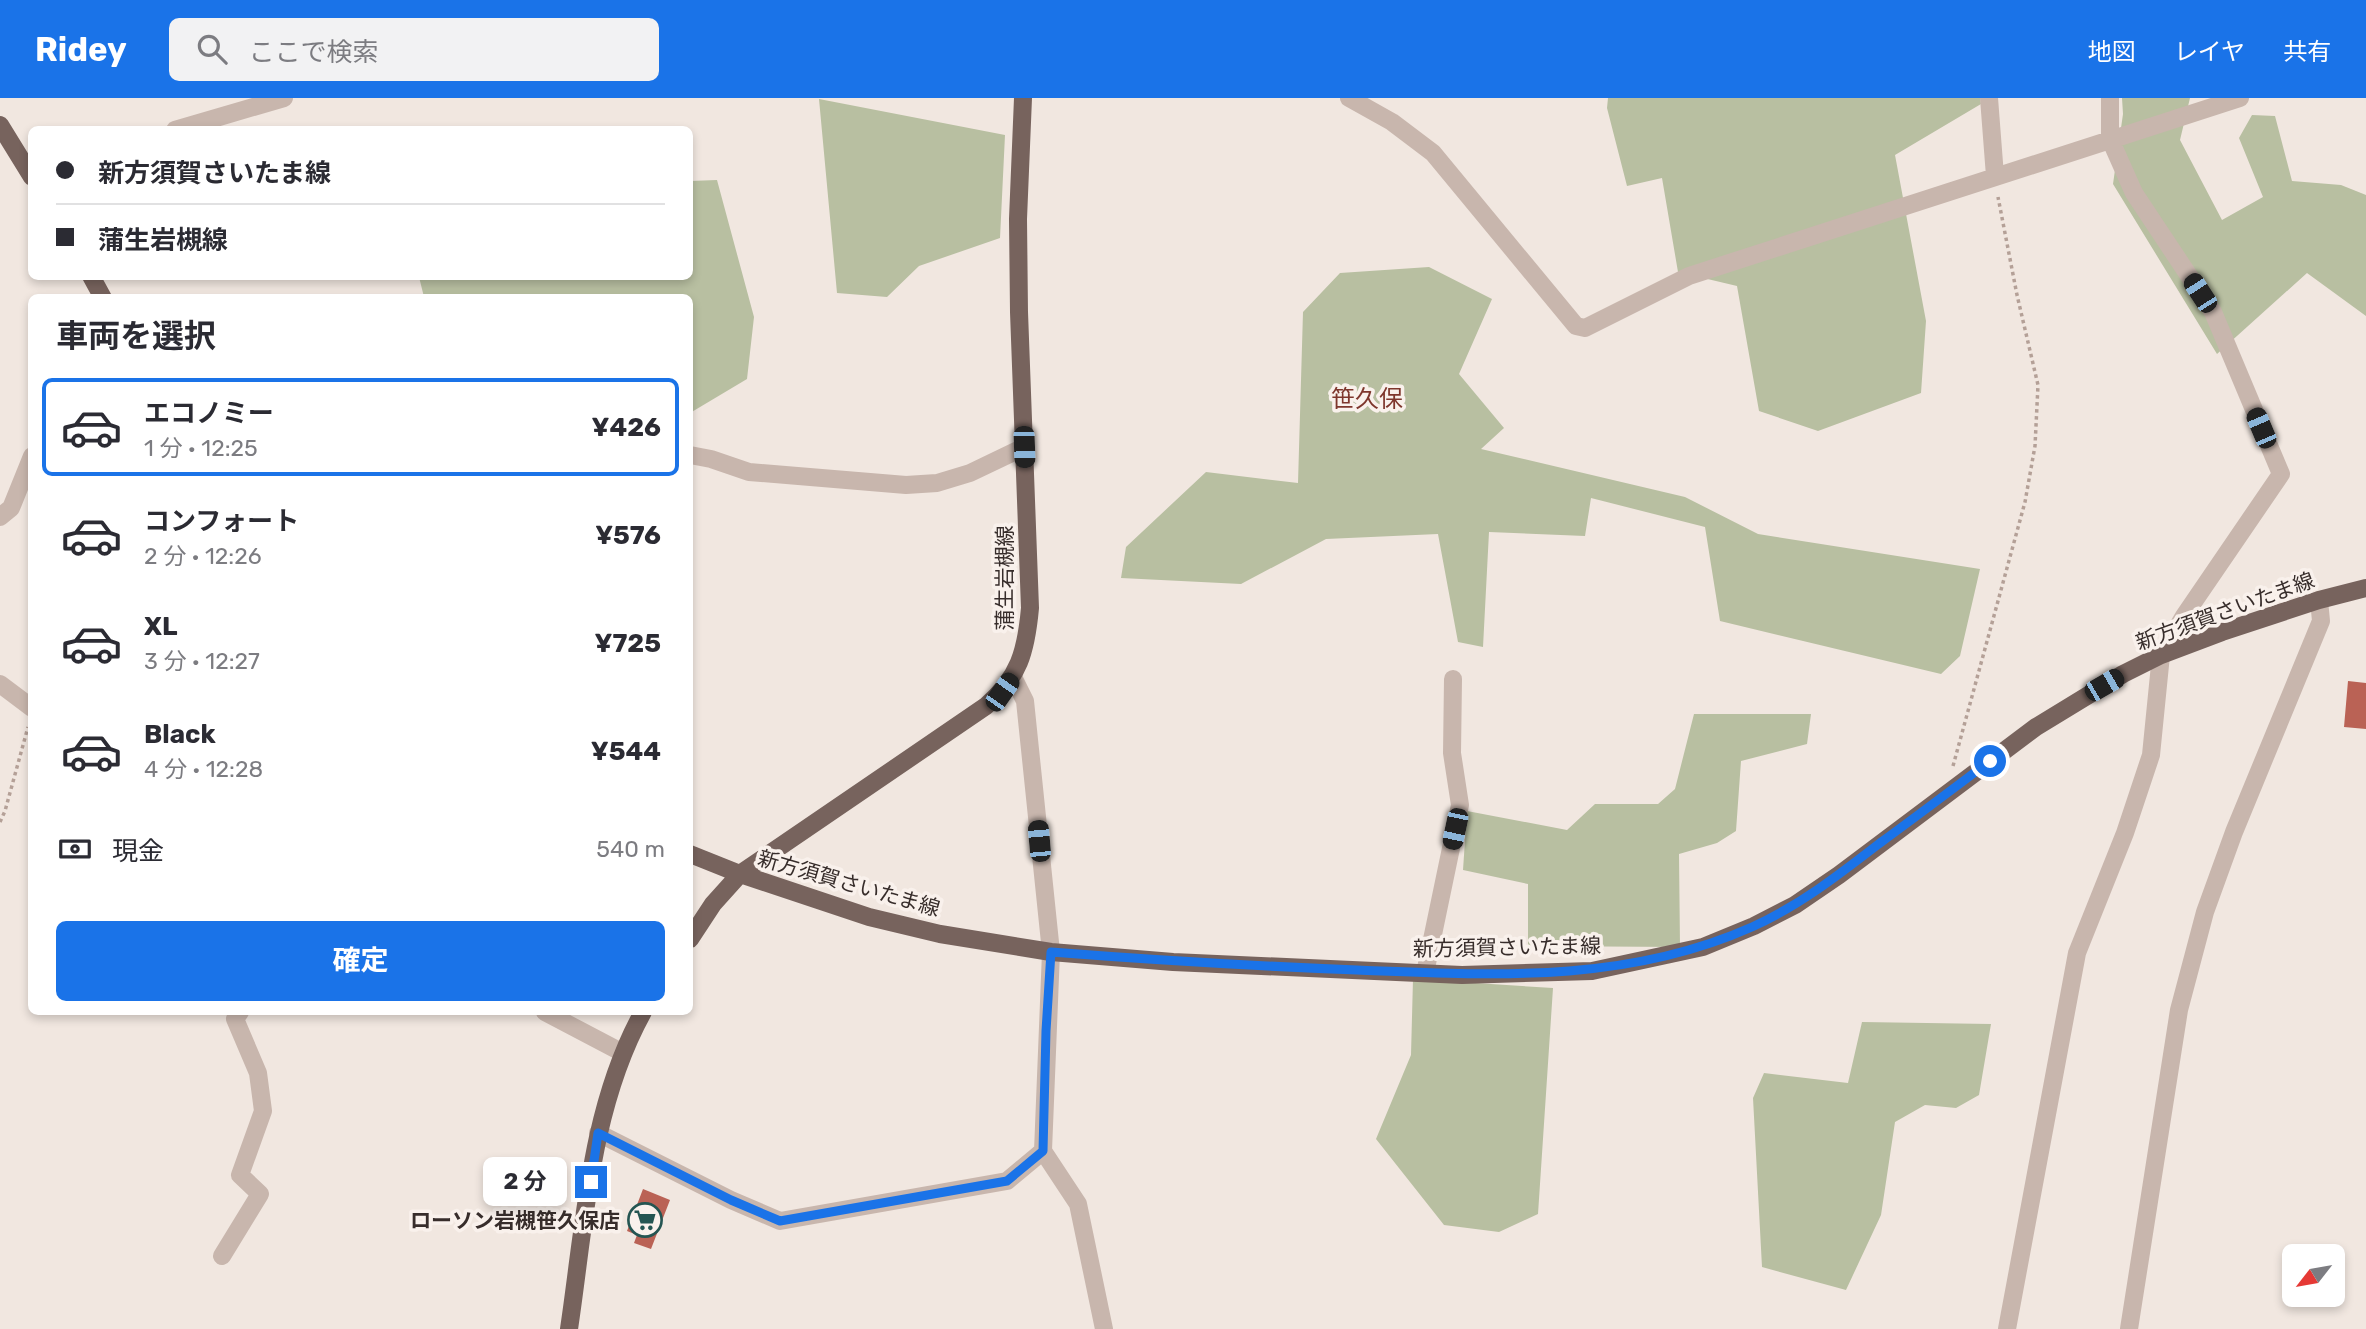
<!DOCTYPE html>
<html lang="ja">
<head>
<meta charset="utf-8">
<style>
  body { margin:0; font-family:Rubik,"Noto Sans JP",sans-serif; background:#f2f2f3; color:#2b2b33; height:100vh; display:flex; flex-direction:column; font-size:26px; white-space:nowrap }
  * { box-sizing:border-box; margin:0 }
  p { font-size:23px; color:#7c7c81 }
  .icon { flex:none; width:38px; height:38px; fill:none; stroke:currentColor; stroke-width:2; stroke-linecap:round; stroke-linejoin:round }
  .map { position:relative; flex:1; overflow:hidden }
  .details { position:absolute; left:28px; top:196px; width:665px; height:721px; display:flex; flex-direction:column; background:#fff; border-radius:10px; box-shadow:0 4px 10px #0003 }
  .details>* { flex:none }
  .banner { position:absolute; left:28px; top:28px; width:665px; height:154px; border-radius:10px; box-shadow:0 4px 10px #0003; display:grid; align-content:center; height:154px; padding:0 28px; background:#fff }
  .needle { width:46px; rotate:239deg }
  .fabs { position:absolute; left:2282px; top:1146px; display:grid; gap:14px }
  .fabs a { display:grid; place-items:center; width:63px; height:63px; border-radius:10px; background:#fff; box-shadow:0 4px 10px #0003; font-size:35px }
  .end { position:absolute; width:32px; height:32px; margin:-16px; border:9px solid #1a73e8; background:#fff; box-shadow:0 0 0 4px #fff }
  .from { border-radius:50% }
  .bubble { position:absolute; height:49px; border-radius:10px; background:#fff; box-shadow:0 4px 10px #0003; font-size:23px; font-weight:700; line-height:49px; text-align:center }
  .car { position:absolute; width:21px; height:42px; margin:-21px -10px; border-radius:9px; box-shadow:0 0 5px 2px #0007; background:linear-gradient(#222 24%,#8ab4d8 0 40%,#222 0 76%,#8ab4d8 0 86%,#222 0) }
  .banner b { display:flex; align-items:center; gap:24px; height:66px; font-size:26px }
  .banner b+b { border-top:2px solid #e1e1e2 }
  .banner i { width:18px; height:18px; background:#2b2b33 }
  ul { padding:0; list-style:none }
  li { display:flex; align-items:center; gap:21px; height:98px; margin:0 14px 10px; padding:0 14px; border:4px solid transparent; border-radius:10px }
  li div { flex:1 }
  li b { display:block; font-size:26px }
  li em { font-style:normal; font-weight:700 }
  li.on { border-color:#1a73e8 }
  li>.icon { width:63px; height:63px; stroke-width:1.5 }
  h2 { padding:0 28px; font-size:32px; line-height:84px }
  .pay { display:flex; align-items:center; gap:18px; height:77px; padding:0 28px; font-size:26px }
  .pay p { margin-inline-start:auto }
  .primary-button { display:flex; gap:14px; margin-top:auto; padding:14px 28px }
  .primary-button a { flex:1; height:80px; border-radius:10px; background:#1a73e8; color:#fff; font-size:28px; font-weight:700; line-height:80px; text-align:center }
  header { display:flex; align-items:center; gap:42px; box-sizing:border-box; height:98px; padding:0 35px; background:#1a73e8; color:#fff }
  header strong { font-size:33px }
  nav { display:flex; gap:38px; margin-inline-start:auto; font-size:24px }
  .search { width:490px; height:63px; background:#f2f2f3; display:flex; align-items:center; gap:18px; box-sizing:border-box; padding:0 24px; border-radius:10px; color:#7c7c81; font-size:26px }
  .map>svg:first-child { display:block }
  .green { fill:#b8bfa1 }
  .building { fill:#ba6255 }
  .lines { fill:none; stroke-linecap:round; stroke-linejoin:round }
  .path { stroke:#b4a097; stroke-width:3.5; stroke-dasharray:3.5 3.5; stroke-linecap:butt }
  .minor { stroke:#c8b6ad; stroke-width:18 }
  .major { stroke:#77635d; stroke-width:18 }
  .route { stroke:#1a73e8; stroke-width:9 }
  .labels { text-anchor:middle; dominant-baseline:central; stroke-width:7; stroke-linejoin:round; paint-order:stroke }
  .street-label { font-size:21px; fill:#372d2b; stroke:#f9f1ec }
  .poi-label { font-size:21px; font-weight:bold; fill:#372d2b; stroke:#f9f1ec; text-anchor:end }
  .quarter-label { font-size:24px; fill:#7e362c; stroke:#f9f1ec }
</style>
</head>
<body>
<header>
<strong>Ridey</strong>
<div class="search"><svg class="icon" aria-label="search" viewBox="0 0 24 24"><circle cx="10" cy="10" r="6"/><path d="M15 15l6 6"/></svg>ここで検索</div>
<nav><a>地図</a><a>レイヤ</a><a>共有</a></nav>
</header>
<div class="map">
<svg width="2366" height="1231" viewBox="0 0 2366 1231">
  <rect width="100%" height="100%" fill="#f1e7e0"/>
  <path class="green" d="M1608,0H1980L1981,6L1895,57L1926,223L1921,295L1818,333L1759,313L1737,188L1678,174L1662,80L1627,88L1607,10Z
    M2122,0H2190L2180,42L2222,122L2263,99L2239,40L2252,17L2275,18L2292,83L2341,87L2366,97V218L2307,175L2217,256L2113,86L2123,16Z
    M819,1L1005,37L1000,140L919,168L887,199L837,195Z
    M717,82L754,219L747,281L690,315V200L424,199L419,179L690,178V83Z
    M1429,169L1492,201L1459,276L1504,330L1481,351L1685,399L1758,436L1980,471L1960,558L1941,576L1720,523L1705,429L1591,400L1585,438L1489,434L1483,549L1458,544L1438,436L1326,441L1241,486L1121,480L1126,449L1206,374L1298,385L1303,214L1340,175Z
    M1694,616H1811L1807,646L1741,663L1736,733L1717,745L1679,756L1680,849L1528,848V786L1463,772L1467,713L1567,732L1595,706H1658L1675,691Z
    M1413,881L1553,890L1538,1116L1499,1134L1444,1127L1376,1041L1411,957Z
    M1862,924L1991,926L1979,997L1956,1010L1925,1007L1895,1024L1881,1117L1846,1192L1762,1169L1753,1000L1764,975L1848,985Z"/>
  <path class="building" d="M2348,583L2366,585V631L2344,629Z
    M643,1091L670,1102L651,1151L634,1145L637,1137L627,1133Z"/>
  <g class="lines">
    <path class="path" d="M1953,668L2025,404L2035,348L2038,287L2017,197L1998,99
      M0,724L5,713L28,629"/>
    <path class="minor" d="M1349,0L1392,24L1433,55L1576,228L1585,230L1689,178L2240,0
      M1989,0L1995,78
      M175,32L284,0
      M690,357L711,361L749,374L906,387L937,385L970,375L1024,349
      M0,419L11,410L32,358
      M1013,579L1025,603L1051,854L1043,1053L1078,1106L1104,1231
      M0,586L32,610
      M1425,875L1460,707L1452,655L1453,581
      M545,914L623,955
      M598,1035L731,1102L780,1123L1007,1083L1043,1053
      M222,1158L260,1096L240,1077L263,1013L258,975L235,921L240,914
      M2007,1231L2077,855L2125,735L2151,657L2161,557L2184,518L2281,376L2213,214L2134,95L2110,41V0
      M2129,1231L2179,912L2205,814L2234,734L2321,523L2319,502"/>
    <path class="major" d="M0,27L32,79
      M91,178L103,200
      M690,756L740,776L869,819L940,836L1051,854L1173,864L1462,877L1592,873L1703,849L1754,828L1795,807L1839,777L2036,629L2123,576L2161,557L2222,534L2319,502L2366,490
      M690,841L713,806L740,776L986,608C1019,579 1026,554 1030,510L1019,214L1018,121L1023,0
      M569,1231C585,1124 590,1010 643,914"/>
  </g>
  <g class="lines">
    <path class="route" d="M591,1084L598,1035L731,1102L780,1123L1007,1083L1043,1053L1046,933L1051,854C1153,862 1254,868 1357,872C1493,877 1624,886 1752,829C1799,808 1840,776 1880,745C1917,718 1954,690 1990,663"/>
  </g>
  <defs>
    <g id="supermarket-ring" transform="scale(1.75)"><circle r="9.5" fill="#f9f1ec" stroke="#245552" stroke-width="1.5"/><path d="M-6-5.5h2.5l.6 2H6L4.5 2H-2.5L-4.4-4H-6ZM-1.5 3.2a1.3 1.3 0 1 0 .1 0ZM3 3.2a1.3 1.3 0 1 0 .1 0Z" fill="#245552"/></g>
  </defs>
  <g fill-rule="evenodd">
    <use href="#supermarket-ring" x="645" y="1122"/>
  </g>
  <g class="labels">
    <g class="street-label">
      <text transform="translate(1004 480) rotate(-90)">蒲生岩槻線</text>
      <text transform="translate(2225 513) rotate(-20)">新方須賀さいたま線</text>
      <text transform="translate(849 785) rotate(16)">新方須賀さいたま線</text>
      <text transform="translate(1507 849) rotate(-1)">新方須賀さいたま線</text>
    </g>
    <g class="poi-label">
      <text x="620" y="1122">ローソン岩槻笹久保店</text>
    </g>
    <g class="quarter-label">
      <text x="1367" y="301">笹久保</text>
    </g>
  </g>
</svg>
<div class="fabs">
<a><svg class="needle" viewBox="-14 -14 28 28"><path d="M0-13l5 13h-10z" fill="#e53935"/><path d="M0 13l5-13h-10z" fill="#7c7c81"/></svg></a>
</div>
<i class="end from" style="left:1990px;top:663px"></i>
<i class="end" style="left:591px;top:1084px"></i>
<div class="bubble" style="left:483px;top:1059px;width:84px">2 分</div>
<i class="car" style="left:2200px;top:195px;rotate:327deg"></i>
<i class="car" style="left:2261px;top:330px;rotate:337deg"></i>
<i class="car" style="left:1024px;top:349px;rotate:178deg"></i>
<i class="car" style="left:2104px;top:587px;rotate:60deg"></i>
<i class="car" style="left:1002px;top:594px;rotate:35deg"></i>
<i class="car" style="left:1455px;top:731px;rotate:192deg"></i>
<i class="car" style="left:1039px;top:743px;rotate:355deg"></i>
<div class="banner">
<b><i class="from"></i>新方須賀さいたま線</b>
<b><i></i>蒲生岩槻線</b>
</div>
<section class="details">
<h2>車両を選択</h2>
<ul>
<li class="on"><svg class="icon" aria-label="car" viewBox="0 0 24 24"><path d="M5 17H2v-5l4-1 3-4h7l3 4 3 1v5h-3M9 17h6M6 11h13"/><circle cx="7" cy="17" r="2"/><circle cx="17" cy="17" r="2"/></svg><div><b>エコノミー</b><p>1 分 · 12:25</p></div><em>¥426</em></li>
<li><svg class="icon" aria-label="car" viewBox="0 0 24 24"><path d="M5 17H2v-5l4-1 3-4h7l3 4 3 1v5h-3M9 17h6M6 11h13"/><circle cx="7" cy="17" r="2"/><circle cx="17" cy="17" r="2"/></svg><div><b>コンフォート</b><p>2 分 · 12:26</p></div><em>¥576</em></li>
<li><svg class="icon" aria-label="car" viewBox="0 0 24 24"><path d="M5 17H2v-5l4-1 3-4h7l3 4 3 1v5h-3M9 17h6M6 11h13"/><circle cx="7" cy="17" r="2"/><circle cx="17" cy="17" r="2"/></svg><div><b>XL</b><p>3 分 · 12:27</p></div><em>¥725</em></li>
<li><svg class="icon" aria-label="car" viewBox="0 0 24 24"><path d="M5 17H2v-5l4-1 3-4h7l3 4 3 1v5h-3M9 17h6M6 11h13"/><circle cx="7" cy="17" r="2"/><circle cx="17" cy="17" r="2"/></svg><div><b>Black</b><p>4 分 · 12:28</p></div><em>¥544</em></li>
</ul>
<div class="pay"><svg class="icon" aria-label="cash" viewBox="0 0 24 24"><path d="M3 7h18v10H3z"/><circle cx="12" cy="12" r="2"/></svg>現金<p>540 m</p></div>
<div class="primary-button"><a>確定</a></div>
</section>
</div>
</body>
</html>
